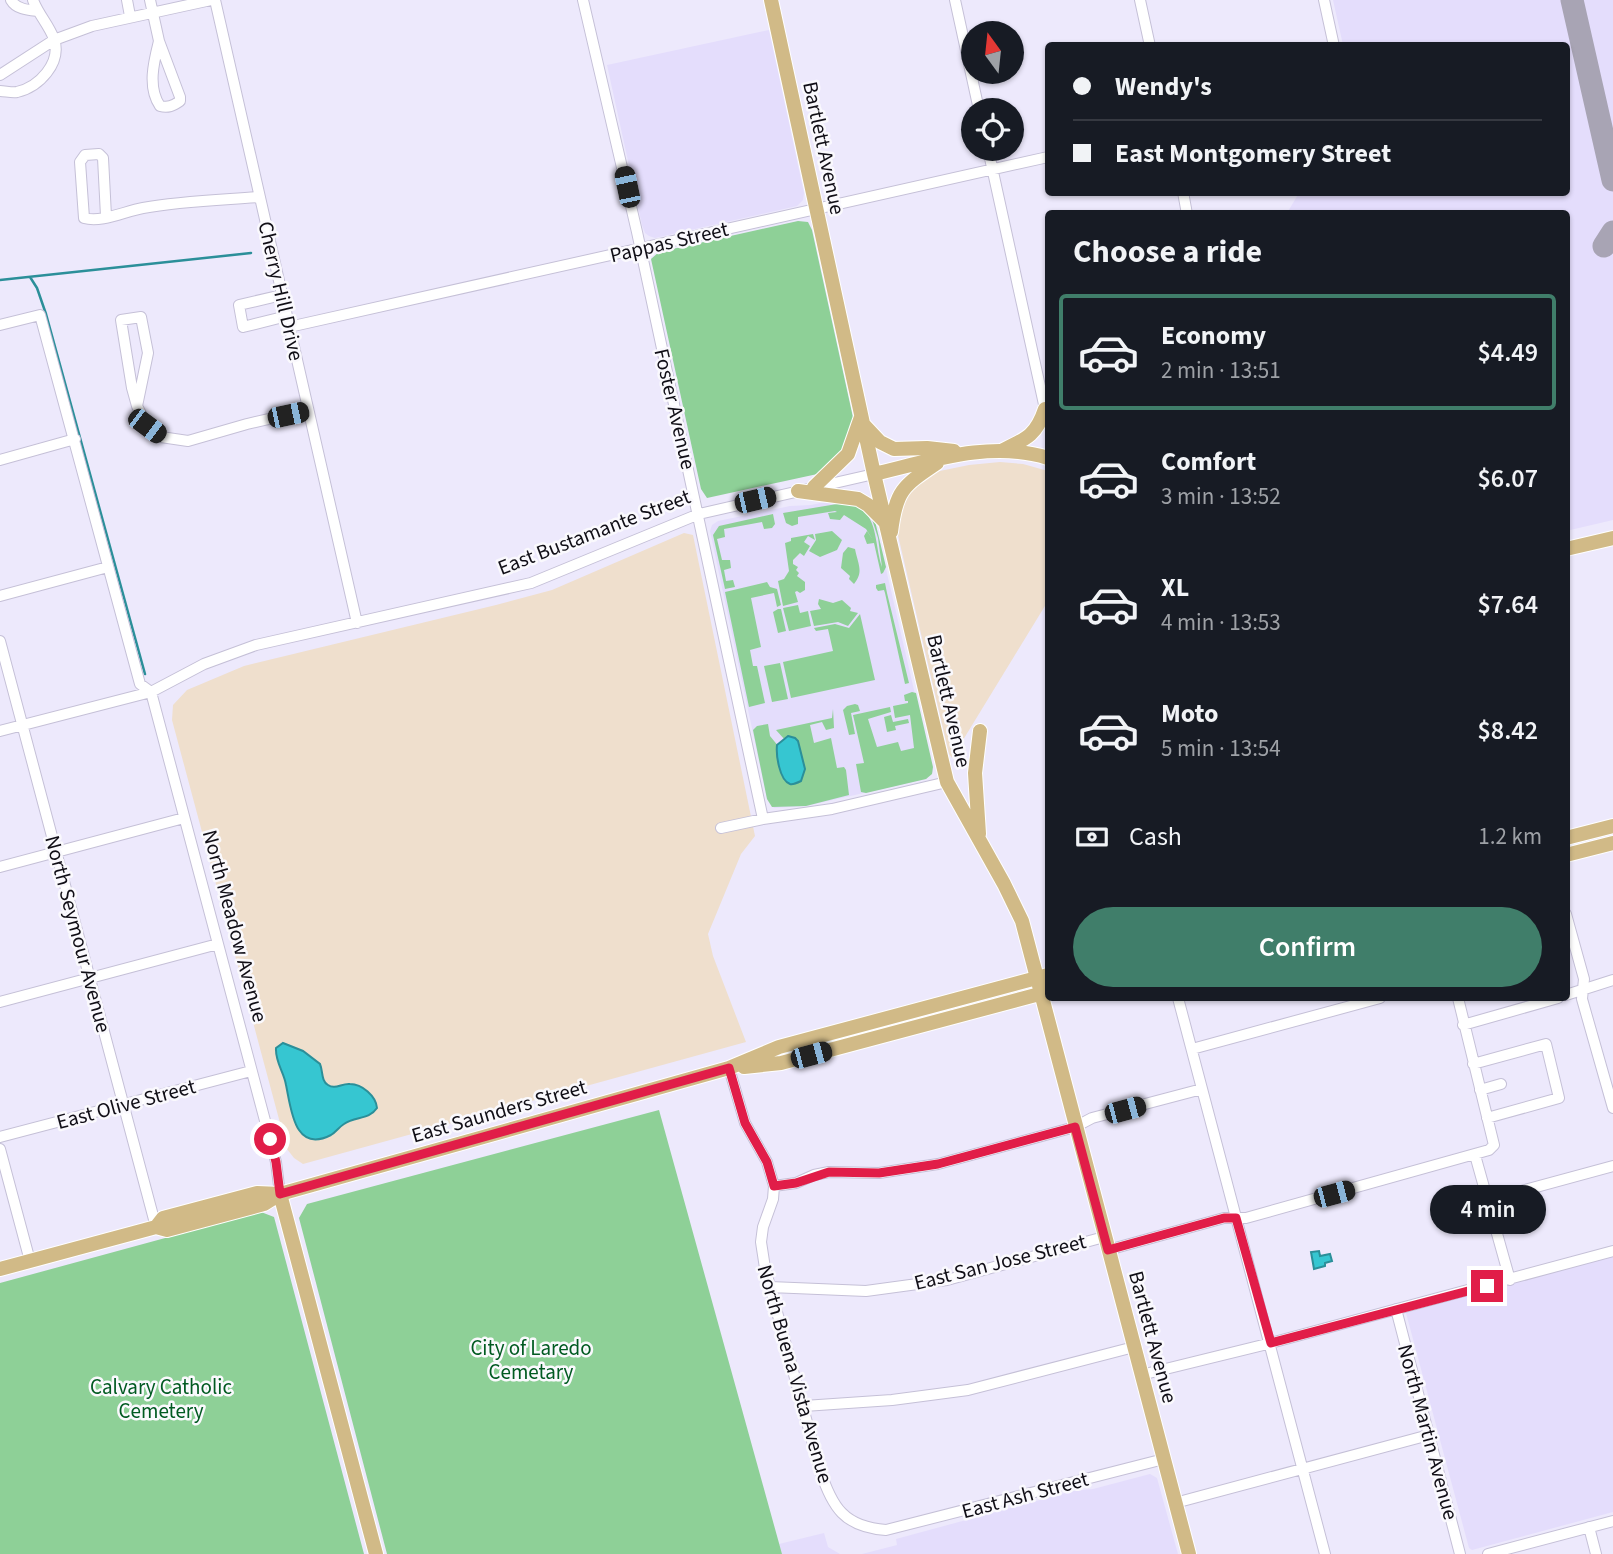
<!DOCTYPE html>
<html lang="en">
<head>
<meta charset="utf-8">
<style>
  body { margin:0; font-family:"Source Sans 3",sans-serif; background:#20242c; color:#f1f3f6; height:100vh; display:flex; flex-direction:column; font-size:26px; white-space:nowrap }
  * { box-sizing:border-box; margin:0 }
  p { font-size:23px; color:#9ea1a6 }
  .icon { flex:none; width:38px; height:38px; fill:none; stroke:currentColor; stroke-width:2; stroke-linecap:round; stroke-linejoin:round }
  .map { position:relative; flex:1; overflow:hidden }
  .side { position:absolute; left:1045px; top:210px; width:525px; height:791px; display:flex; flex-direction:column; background:#171b24; border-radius:7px; box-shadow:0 2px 5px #0004 }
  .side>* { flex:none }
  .banner { position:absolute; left:1045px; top:42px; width:525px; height:154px; border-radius:7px; box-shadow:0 2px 5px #0004; display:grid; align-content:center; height:154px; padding:0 28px; background:#171b24 }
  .needle { width:46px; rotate:345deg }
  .tools { position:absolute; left:961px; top:21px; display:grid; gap:14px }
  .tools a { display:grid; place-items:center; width:63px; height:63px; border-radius:50%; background:#171b24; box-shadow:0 2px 5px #0004; font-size:35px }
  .end { position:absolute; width:32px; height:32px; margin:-16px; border:9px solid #e11d48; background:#fff; box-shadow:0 0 0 4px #fff }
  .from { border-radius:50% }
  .bubble { position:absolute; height:49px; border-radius:24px; background:#171b24; box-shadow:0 2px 5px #0004; font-size:23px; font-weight:600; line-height:49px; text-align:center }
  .car { position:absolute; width:21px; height:42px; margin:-21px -10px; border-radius:9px; box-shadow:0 0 5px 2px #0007; background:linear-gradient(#222 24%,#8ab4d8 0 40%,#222 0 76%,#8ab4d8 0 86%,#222 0) }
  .banner b { display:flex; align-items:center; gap:24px; height:66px; font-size:26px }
  .banner b+b { border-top:2px solid #363941 }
  .banner i { width:18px; height:18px; background:#f1f3f6 }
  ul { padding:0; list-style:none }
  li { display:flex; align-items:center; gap:21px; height:116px; margin:0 14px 10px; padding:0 14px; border:4px solid transparent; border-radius:7px }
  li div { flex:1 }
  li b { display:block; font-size:26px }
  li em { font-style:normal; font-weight:600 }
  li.active { border-color:#407e6a }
  li>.icon { width:63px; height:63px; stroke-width:1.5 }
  h2 { padding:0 28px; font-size:32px; line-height:84px }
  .pay { display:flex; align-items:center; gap:18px; height:77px; padding:0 28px; font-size:26px }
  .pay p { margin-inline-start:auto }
  .button { display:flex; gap:14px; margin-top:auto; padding:14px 28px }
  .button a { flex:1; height:80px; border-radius:42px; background:#407e6a; color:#fff; font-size:28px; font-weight:600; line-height:80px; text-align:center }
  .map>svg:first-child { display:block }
  .built { fill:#e4ddfc }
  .medical { fill:#efdfcd }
  .green { fill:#8ed097 }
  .water { fill:#36c6d1; stroke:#2b8f99; stroke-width:2 }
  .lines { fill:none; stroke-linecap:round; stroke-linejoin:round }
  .stream { stroke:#2b8f99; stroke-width:2.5 }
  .taxiway { stroke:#a8a4b4; stroke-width:23 }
  .minor-casing { stroke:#c5c0d7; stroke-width:12 }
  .major-casing { stroke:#fff; stroke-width:16 }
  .minor { stroke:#fff; stroke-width:10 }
  .major { stroke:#d1ba87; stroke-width:14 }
  .route { stroke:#e11d48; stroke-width:9 }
  .labels { text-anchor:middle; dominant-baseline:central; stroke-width:5; stroke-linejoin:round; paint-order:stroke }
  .street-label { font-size:21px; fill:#100e16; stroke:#faf9fd }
  .park-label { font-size:21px; fill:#015a21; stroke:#faf9fd }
</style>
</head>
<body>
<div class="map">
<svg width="1613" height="1554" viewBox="0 0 1613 1554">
  <rect width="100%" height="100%" fill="#ede9fc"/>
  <path class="built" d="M1333,0H1613V520L1566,531V214L1287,213L1299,193L1566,192V46L1343,45Z
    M769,30L804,193L803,200L797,206L655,238L649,236L645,233L642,225L607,65Z
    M835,500L874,517L933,772L926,779L806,806L774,808L767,799L710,531L712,525L718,521L790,506L811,505Z
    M1613,1255V1512L1472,1550L1469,1548L1406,1313Z
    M1150,1474L1157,1478L1178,1554H862L897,1545L896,1539L1073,1491L1093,1489Z
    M824,1533L828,1547L840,1554H782L779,1544Z"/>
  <path class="medical" d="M1000,462L1023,464L1048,471V601L952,758L949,754L897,531L901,496L930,473L969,465Z
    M684,533L693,535L755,836L741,854L708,934L713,956L746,1042L303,1164L294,1158L287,1149L172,720L173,705L187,690L244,666L496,605L552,590Z"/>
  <path class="green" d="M798,221L808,222L812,230L854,422L851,446L822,473L707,498L701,489L651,259L659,252Z
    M843,503C880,506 873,541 882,567L878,538L870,513L874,517L886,567L883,573L881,574L874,543L867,544L864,536L867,531L873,540L866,529L844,515L840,520L830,519L828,513L837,512L835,511L798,517V524L792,526L786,523L783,513Z
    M773,514L775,524L772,528L764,529L762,522L724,529L725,537L717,539L722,560H730L731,568L724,570L726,581L733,580L735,587L725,589L713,535L719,526Z
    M832,531L842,540L837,550L820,557L809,551L816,540L815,534Z
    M813,534L815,540L808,536L804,542L810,546L804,556L800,553L793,560V564L798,567L796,570L799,573L797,576L805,582V590L800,593L797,591L795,592L798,602L783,606L778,581L784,579L789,571L785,543L791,541V538Z
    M848,547L855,549C858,564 864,572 854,584L849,579L850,576L841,568L843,553Z
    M767,582L770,587L777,589L781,605L777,607L774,593L751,598L761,647L750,650L753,666H757L765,703L749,707L725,592Z
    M885,583L887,593L909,683L905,684L885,593L884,590L878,591L876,588V585Z
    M819,599L833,603L842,600L851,608L850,611L858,613L848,626L838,622L814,626L810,611L821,609L818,604Z
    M798,605L800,613L808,611L811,626L789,631L783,608Z
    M778,609H781L786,631L778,633L773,612Z
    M860,614L875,680L791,698L783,662L833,651L828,629L816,631L814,628L835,624L849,628Z
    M780,663L788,699L772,702L764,666Z
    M912,692L916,693L933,767L932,774L926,779L866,793L861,792L856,764L864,763L853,715L890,707L891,712L868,719L877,747L898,742L901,751L914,748L910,715L895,718L893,706L908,703V701H905L904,695Z
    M855,704L858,705L860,711L851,713L855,734L849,735L843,710L847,706Z
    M833,709L834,728L826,730L822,722L810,725L814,743L831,738L837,768L844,767L846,770L849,795L806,806L772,807L767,799L753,730L757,726L768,724L770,736L779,747L785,740L776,730L832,718Z
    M891,715L893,722L908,719L909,723L895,726L896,730L887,732L884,717Z
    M659,1110L782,1554H387L299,1218L307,1204Z
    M261,1212L274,1217L364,1554H0V1283Z"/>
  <path class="water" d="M788,736L795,738L798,741L805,769L801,781C799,782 793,785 790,784C779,780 776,754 777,745Z
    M283,1043L303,1051L320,1064C323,1071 321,1081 328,1085C335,1090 342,1083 350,1084C362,1084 376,1096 377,1108C369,1120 355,1116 344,1124C339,1127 336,1132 331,1135C294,1154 291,1108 286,1085C284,1072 275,1062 276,1048Z
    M1319,1251L1320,1256L1330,1254L1332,1261L1325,1263V1266L1314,1269L1311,1252Z"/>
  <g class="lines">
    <path class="stream" d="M30,277L37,288L46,314L145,674
      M0,280L251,253"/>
    <path class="taxiway" d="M1572,0L1613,180
      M1604,246L1613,232"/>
    <g class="minor-casing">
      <path id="minor" d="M11,0C16,9 28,10 37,11
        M127,0L130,16
        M150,0L159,41L180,97V101C173,106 168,108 160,106C147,87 154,61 159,41
        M215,0L357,623
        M583,0L637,232L763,819
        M955,0L979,110
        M1140,0L1150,46
        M1324,0L1334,46
        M0,75L54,40L92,26L211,0
        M0,91C5,91 12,93 17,92C39,87 62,63 54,39C49,25 38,14 33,0
        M988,149L1045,409
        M1183,192L1187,214
        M106,216L103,158L99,154L85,155L80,162L84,218C102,223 125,211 143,208C181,201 221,200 260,197
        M282,295L239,305L243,327L287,316
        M0,325L40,315L140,684L151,692L276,1162L280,1194
        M289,327L1048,157
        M137,406L148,353L141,317L121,320L132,388L137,406L147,426L161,437L188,441L247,424L308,410
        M0,460L75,439
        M0,596L108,567
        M0,641L156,1227
        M0,731L151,692L204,664L256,645L531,583L699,514L874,474
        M721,828L763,819L832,809L947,782
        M0,867L184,818
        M1566,914L1584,979L1582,999L1613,1108
        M1566,995L1613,980
        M1178,998L1325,1554
        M0,1002L218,944
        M1463,1025L1558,998
        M1192,1049L1380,998
        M1473,1064L1546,1044L1559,1098L1487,1118
        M729,1068L745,1123L767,1162L774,1186L773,1199L763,1227L761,1242L765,1268L820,1470C832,1507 844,1527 886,1530L1164,1459
        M1480,1090L1501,1084
        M0,1137L251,1071
        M0,1149L30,1261
        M1475,1155L1510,1280
        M774,1186L796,1183L814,1175L829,1172L879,1173L938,1164L1075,1127L1092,1118L1202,1089
        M1488,1200L1613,1166
        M1108,1250L1224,1218H1246L1489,1150L1494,1145L1458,998
        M770,1287L866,1291L947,1280L1104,1237
        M1396,1309L1460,1554
        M1141,1375L1271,1343L1613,1251
        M804,1406L892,1400L968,1390L1134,1347
        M1175,1503L1429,1435
        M1589,1527L1596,1554
        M1488,1554L1613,1521"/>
    </g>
    <g class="major-casing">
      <path id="major" d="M771,0L874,474L947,782L1004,884L1022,921L1189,1554
        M864,425L880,442L894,449L927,448L954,451
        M1001,451C1026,439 1036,436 1045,409
        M874,474C930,461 991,440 1048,458
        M814,487L848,454L861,417
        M798,491L858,499L868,505L885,522
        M891,532C896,490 903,486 937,463
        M1566,549L1613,538
        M979,834L975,773L980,731
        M1566,838L1613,826
        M1566,855L1613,843
        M744,1067L781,1063L1047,992
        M280,1194L376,1554
        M156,1227L163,1218L257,1193L280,1194
        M0,1269L156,1227L167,1230L264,1204L280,1194L729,1068L779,1047L1048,975"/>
    </g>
    <use href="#minor" class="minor"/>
    <use href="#major" class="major"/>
  </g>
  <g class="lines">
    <path class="route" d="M270,1139L276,1162L280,1194L729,1068L745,1123L767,1162L774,1186L796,1183L829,1172L879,1173L938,1164L1075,1127L1108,1250L1224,1218H1236L1271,1343L1487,1286"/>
  </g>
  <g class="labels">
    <g class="street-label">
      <text transform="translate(824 148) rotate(78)">Bartlett Avenue</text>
      <text transform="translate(669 242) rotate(-13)">Pappas Street</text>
      <text transform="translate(281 291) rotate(77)">Cherry Hill Drive</text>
      <text transform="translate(675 409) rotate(77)">Foster Avenue</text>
      <text transform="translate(594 532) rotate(-21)">East Bustamante Street</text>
      <text transform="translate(949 701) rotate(77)">Bartlett Avenue</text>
      <text transform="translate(235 926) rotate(75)">North Meadow Avenue</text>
      <text transform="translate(78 934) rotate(75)">North Seymour Avenue</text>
      <text transform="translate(126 1104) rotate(-15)">East Olive Street</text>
      <text transform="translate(499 1111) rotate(-16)">East Saunders Street</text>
      <text transform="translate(1000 1262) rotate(-14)">East San Jose Street</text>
      <text transform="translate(1153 1337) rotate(75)">Bartlett Avenue</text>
      <text transform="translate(795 1374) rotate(74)">North Buena Vista Avenue</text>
      <text transform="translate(1428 1432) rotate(75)">North Martin Avenue</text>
      <text transform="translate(1025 1495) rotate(-15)">East Ash Street</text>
    </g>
    <g class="park-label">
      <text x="531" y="1348">City of Laredo<tspan x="531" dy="24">Cemetary</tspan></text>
      <text x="161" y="1387">Calvary Catholic<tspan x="161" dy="24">Cemetery</tspan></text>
    </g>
  </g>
</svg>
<div class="tools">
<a><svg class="needle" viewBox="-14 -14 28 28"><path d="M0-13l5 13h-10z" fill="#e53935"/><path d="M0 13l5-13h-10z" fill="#9ea1a6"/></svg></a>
<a><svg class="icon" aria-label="locate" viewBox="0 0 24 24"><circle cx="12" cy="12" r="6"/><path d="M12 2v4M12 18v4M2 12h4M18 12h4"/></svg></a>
</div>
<i class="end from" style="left:270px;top:1139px"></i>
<i class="end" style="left:1487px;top:1286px"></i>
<div class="bubble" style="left:1430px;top:1185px;width:116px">4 min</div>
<i class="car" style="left:627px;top:187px;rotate:348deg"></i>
<i class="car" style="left:288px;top:415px;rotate:78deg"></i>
<i class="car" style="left:147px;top:426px;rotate:127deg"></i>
<i class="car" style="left:755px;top:500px;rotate:77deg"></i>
<i class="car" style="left:811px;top:1055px;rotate:75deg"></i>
<i class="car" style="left:1125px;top:1110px;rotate:75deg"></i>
<i class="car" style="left:1334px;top:1194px;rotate:75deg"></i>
<div class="banner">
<b><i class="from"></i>Wendy's</b>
<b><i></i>East Montgomery Street</b>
</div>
<section class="side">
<h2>Choose a ride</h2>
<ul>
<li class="active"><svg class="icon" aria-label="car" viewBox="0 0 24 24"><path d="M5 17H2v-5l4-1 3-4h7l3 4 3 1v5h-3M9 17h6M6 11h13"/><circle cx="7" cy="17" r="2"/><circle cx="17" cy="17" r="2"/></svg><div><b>Economy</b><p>2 min · 13:51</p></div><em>$4.49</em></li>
<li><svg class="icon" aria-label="car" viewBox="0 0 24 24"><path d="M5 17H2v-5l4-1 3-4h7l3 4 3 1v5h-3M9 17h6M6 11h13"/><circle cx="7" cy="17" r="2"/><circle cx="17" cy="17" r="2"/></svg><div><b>Comfort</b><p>3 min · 13:52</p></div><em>$6.07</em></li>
<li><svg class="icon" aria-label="car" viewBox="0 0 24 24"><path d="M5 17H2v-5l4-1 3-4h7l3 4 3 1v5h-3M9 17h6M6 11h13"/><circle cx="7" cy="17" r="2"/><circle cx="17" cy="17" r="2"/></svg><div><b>XL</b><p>4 min · 13:53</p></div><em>$7.64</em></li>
<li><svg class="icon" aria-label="car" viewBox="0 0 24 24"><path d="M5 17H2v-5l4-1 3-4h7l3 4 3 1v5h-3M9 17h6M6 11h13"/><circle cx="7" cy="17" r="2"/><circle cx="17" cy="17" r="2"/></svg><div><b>Moto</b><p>5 min · 13:54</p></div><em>$8.42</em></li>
</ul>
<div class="pay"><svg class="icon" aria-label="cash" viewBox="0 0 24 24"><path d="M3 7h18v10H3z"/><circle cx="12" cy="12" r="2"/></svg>Cash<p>1.2 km</p></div>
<div class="button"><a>Confirm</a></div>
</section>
</div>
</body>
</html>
